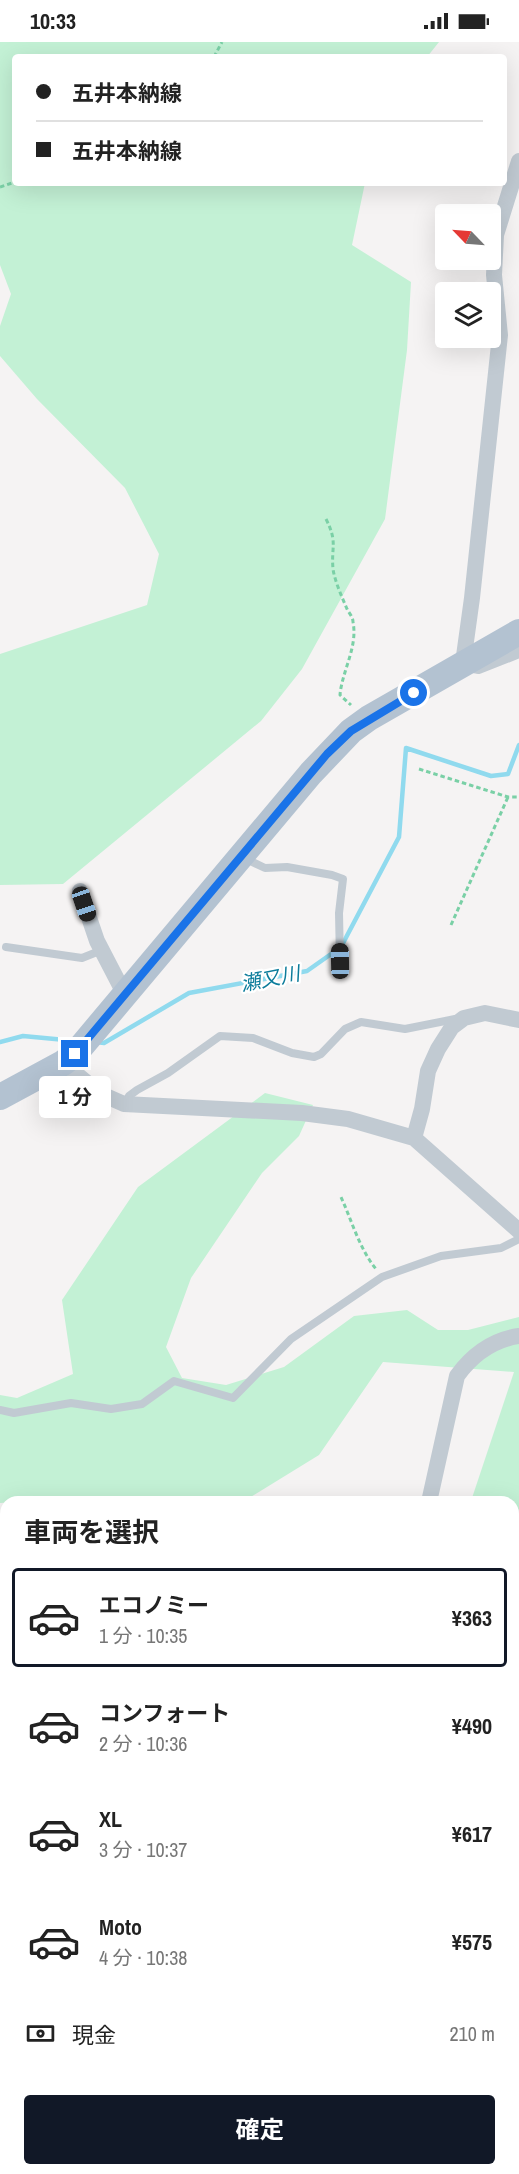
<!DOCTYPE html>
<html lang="ja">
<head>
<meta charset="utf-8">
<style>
  body { margin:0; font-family:"Archivo Narrow","Noto Sans JP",sans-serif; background:#f6f6f6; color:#222; height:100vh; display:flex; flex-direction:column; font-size:22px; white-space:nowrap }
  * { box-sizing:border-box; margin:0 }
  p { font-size:20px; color:#767676 }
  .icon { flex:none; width:33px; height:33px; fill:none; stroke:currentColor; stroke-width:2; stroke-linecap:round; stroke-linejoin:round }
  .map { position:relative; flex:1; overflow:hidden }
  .details { position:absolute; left:0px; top:1454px; width:519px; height:680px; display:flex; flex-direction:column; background:#fff; border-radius:18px 18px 0 0; box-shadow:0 6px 24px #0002 }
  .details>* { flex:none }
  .guide { position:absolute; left:12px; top:12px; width:495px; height:132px; border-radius:6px; box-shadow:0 6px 24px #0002; display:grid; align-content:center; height:132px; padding:0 24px; background:#fff }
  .needle { width:39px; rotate:295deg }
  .buttons { position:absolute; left:435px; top:162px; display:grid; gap:12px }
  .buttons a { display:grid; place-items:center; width:66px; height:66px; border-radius:6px; background:#fff; box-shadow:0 6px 24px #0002; font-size:30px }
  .end { position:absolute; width:27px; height:27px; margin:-14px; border:8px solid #1a73e8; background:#fff; box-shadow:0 0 0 3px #fff }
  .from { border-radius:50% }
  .bubble { position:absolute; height:42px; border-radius:6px; background:#fff; box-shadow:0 6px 24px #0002; font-size:20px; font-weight:700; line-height:42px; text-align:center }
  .car { position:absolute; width:18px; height:36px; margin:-18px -9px; border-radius:8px; box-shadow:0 0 4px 2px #0007; background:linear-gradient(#222 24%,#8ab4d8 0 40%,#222 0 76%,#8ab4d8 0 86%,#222 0) }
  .guide b { display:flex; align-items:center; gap:21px; height:57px; font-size:22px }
  .guide b+b { border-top:2px solid #e0e0e0 }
  .guide i { width:15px; height:15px; background:#222 }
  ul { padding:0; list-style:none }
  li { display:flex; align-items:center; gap:18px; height:99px; margin:0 12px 9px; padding:0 12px; border:3px solid transparent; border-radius:6px }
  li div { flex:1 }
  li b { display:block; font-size:22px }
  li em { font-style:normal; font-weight:700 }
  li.selected { border-color:#111827 }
  li>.icon { width:54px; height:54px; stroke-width:1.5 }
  h2 { padding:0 24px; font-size:27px; line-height:72px }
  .pay { display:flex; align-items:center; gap:15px; height:66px; padding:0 24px; font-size:22px }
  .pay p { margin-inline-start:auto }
  .button { display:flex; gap:12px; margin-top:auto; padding:12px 24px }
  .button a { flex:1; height:69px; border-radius:6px; background:#111827; color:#fff; font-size:24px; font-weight:700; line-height:69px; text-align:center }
  .status { display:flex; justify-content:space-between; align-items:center; height:42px; padding:0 30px; background:#fff; direction:ltr }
  .status svg { height:16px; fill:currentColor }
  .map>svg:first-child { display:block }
  .green { fill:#c3f1d5 }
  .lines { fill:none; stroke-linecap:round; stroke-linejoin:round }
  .stream { stroke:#90daee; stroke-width:4.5 }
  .path { stroke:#7ad0a6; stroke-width:3; stroke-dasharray:4.5 3; stroke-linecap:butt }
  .lane { stroke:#c1cad2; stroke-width:8 }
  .street { stroke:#c1cad2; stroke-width:16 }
  .primary { stroke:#b3c2d1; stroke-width:26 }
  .route { stroke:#1a73e8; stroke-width:8 }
  .labels { text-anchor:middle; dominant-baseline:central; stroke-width:4.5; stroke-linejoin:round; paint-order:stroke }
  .water-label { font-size:20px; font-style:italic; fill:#0c7c9b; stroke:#fff }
</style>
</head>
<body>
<div class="status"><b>10:33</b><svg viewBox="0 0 49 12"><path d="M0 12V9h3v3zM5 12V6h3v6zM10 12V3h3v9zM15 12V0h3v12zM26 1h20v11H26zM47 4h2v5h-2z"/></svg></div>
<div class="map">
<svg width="519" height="2132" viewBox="0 0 519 2132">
  <rect width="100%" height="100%" fill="#f5f3f3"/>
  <path class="green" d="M0,0H439L427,15H15V141H365L352,203L411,240L407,308L385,477L302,627L261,679L63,842L0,843V612L147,563L159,512L125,446L37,357L0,314V284L11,252L0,223Z
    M265,1051L313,1063L299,1094L262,1131L191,1236L166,1305L182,1336L226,1343L284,1325L354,1274L407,1268L438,1288H468L519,1275V1467L513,1481V1460L471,1459L514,1330L383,1320L319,1413L249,1456L215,1460L32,1459L0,1461V1353L17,1356L73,1332L62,1258L138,1145Z
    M0,1612L6,1614V1703L0,1702Z
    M513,1713L519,1716V1843L513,1839Z
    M0,1871L6,1874V2127H110L113,2132H0Z"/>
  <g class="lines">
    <path class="stream" d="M0,1000L23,994L76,999
      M96,1000L104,1001L189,951L307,929L341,905L399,795L406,706L491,734L508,732L519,703"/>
    <path class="path" d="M214,15L222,0
      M0,145L15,140
      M326,477C338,501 331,504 333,527C335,540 342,555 347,567C349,571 353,575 353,580C358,605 342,629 340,653L351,663
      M419,727L508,755H519
      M451,883L508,755
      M341,1155C352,1179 359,1206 376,1227
      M0,1710L6,1711
      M513,1823L519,1827
      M189,2127L191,2132
      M205,2127L207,2132"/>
    <path class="lane" d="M244,816L265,826L287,825L332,833L343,837L339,871L340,919
      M6,905L82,916L102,908
      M124,1062L129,1054L137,1048L168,1031L220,994L253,996L292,1011L314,1015L321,1012L345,987L361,980L405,987L455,977
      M0,1368L14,1371L71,1361L111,1367L142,1362L174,1339L233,1356L291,1297L382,1235L441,1214L501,1206L519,1197"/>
    <path class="street" d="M519,119L496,193L494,233L500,293L472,556L463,621L478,624L519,608
      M80,849L97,899L125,953
      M63,1021L99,1051L124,1062L302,1071L348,1077L414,1096L519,1189
      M414,1096L422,1067L428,1029L438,1007L452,985L464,976L485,971L519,978
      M429,1460L457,1334C473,1312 492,1298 519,1294
      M513,1544L519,1545
      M513,1647L519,1648
      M513,1706L519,1711"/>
    <path class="primary" d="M0,1055L63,1021L75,1012L311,731L351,689L369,676L519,590"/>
  </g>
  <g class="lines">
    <path class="route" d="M75,1012L327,712L351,689L414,651"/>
  </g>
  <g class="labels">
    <g class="water-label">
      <text transform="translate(270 936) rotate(-11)">瀬又川</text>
    </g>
  </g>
</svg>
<div class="buttons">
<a><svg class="needle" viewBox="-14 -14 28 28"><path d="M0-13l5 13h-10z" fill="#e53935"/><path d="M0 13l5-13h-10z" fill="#767676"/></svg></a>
<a><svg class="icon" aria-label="layers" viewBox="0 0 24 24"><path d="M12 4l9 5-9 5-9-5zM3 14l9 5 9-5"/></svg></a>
</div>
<i class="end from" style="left:414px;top:651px"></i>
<i class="end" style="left:75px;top:1012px"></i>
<div class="bubble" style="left:39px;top:1034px;width:72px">1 分</div>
<i class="car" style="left:84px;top:862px;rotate:161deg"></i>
<i class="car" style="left:340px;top:919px;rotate:359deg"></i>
<div class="guide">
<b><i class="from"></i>五井本納線</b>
<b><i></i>五井本納線</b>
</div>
<section class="details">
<h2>車両を選択</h2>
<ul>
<li class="selected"><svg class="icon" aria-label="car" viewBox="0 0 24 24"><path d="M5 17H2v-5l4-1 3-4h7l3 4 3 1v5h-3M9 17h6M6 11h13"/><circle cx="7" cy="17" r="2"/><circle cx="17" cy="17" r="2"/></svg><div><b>エコノミー</b><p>1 分 · 10:35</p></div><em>¥363</em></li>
<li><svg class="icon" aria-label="car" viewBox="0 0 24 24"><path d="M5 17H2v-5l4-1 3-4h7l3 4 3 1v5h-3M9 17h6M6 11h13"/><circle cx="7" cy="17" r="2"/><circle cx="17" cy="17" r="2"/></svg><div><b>コンフォート</b><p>2 分 · 10:36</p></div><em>¥490</em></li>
<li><svg class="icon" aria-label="car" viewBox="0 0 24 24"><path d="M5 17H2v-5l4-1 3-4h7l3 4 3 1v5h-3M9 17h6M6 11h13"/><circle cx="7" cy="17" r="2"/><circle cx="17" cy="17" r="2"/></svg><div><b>XL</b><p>3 分 · 10:37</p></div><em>¥617</em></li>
<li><svg class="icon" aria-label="car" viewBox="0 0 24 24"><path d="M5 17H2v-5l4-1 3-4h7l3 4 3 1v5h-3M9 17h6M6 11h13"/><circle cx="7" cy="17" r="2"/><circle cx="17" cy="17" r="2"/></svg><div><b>Moto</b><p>4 分 · 10:38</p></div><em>¥575</em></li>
</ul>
<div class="pay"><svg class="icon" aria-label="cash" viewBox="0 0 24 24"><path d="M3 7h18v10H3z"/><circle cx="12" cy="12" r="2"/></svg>現金<p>210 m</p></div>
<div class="button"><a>確定</a></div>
</section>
</div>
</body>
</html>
